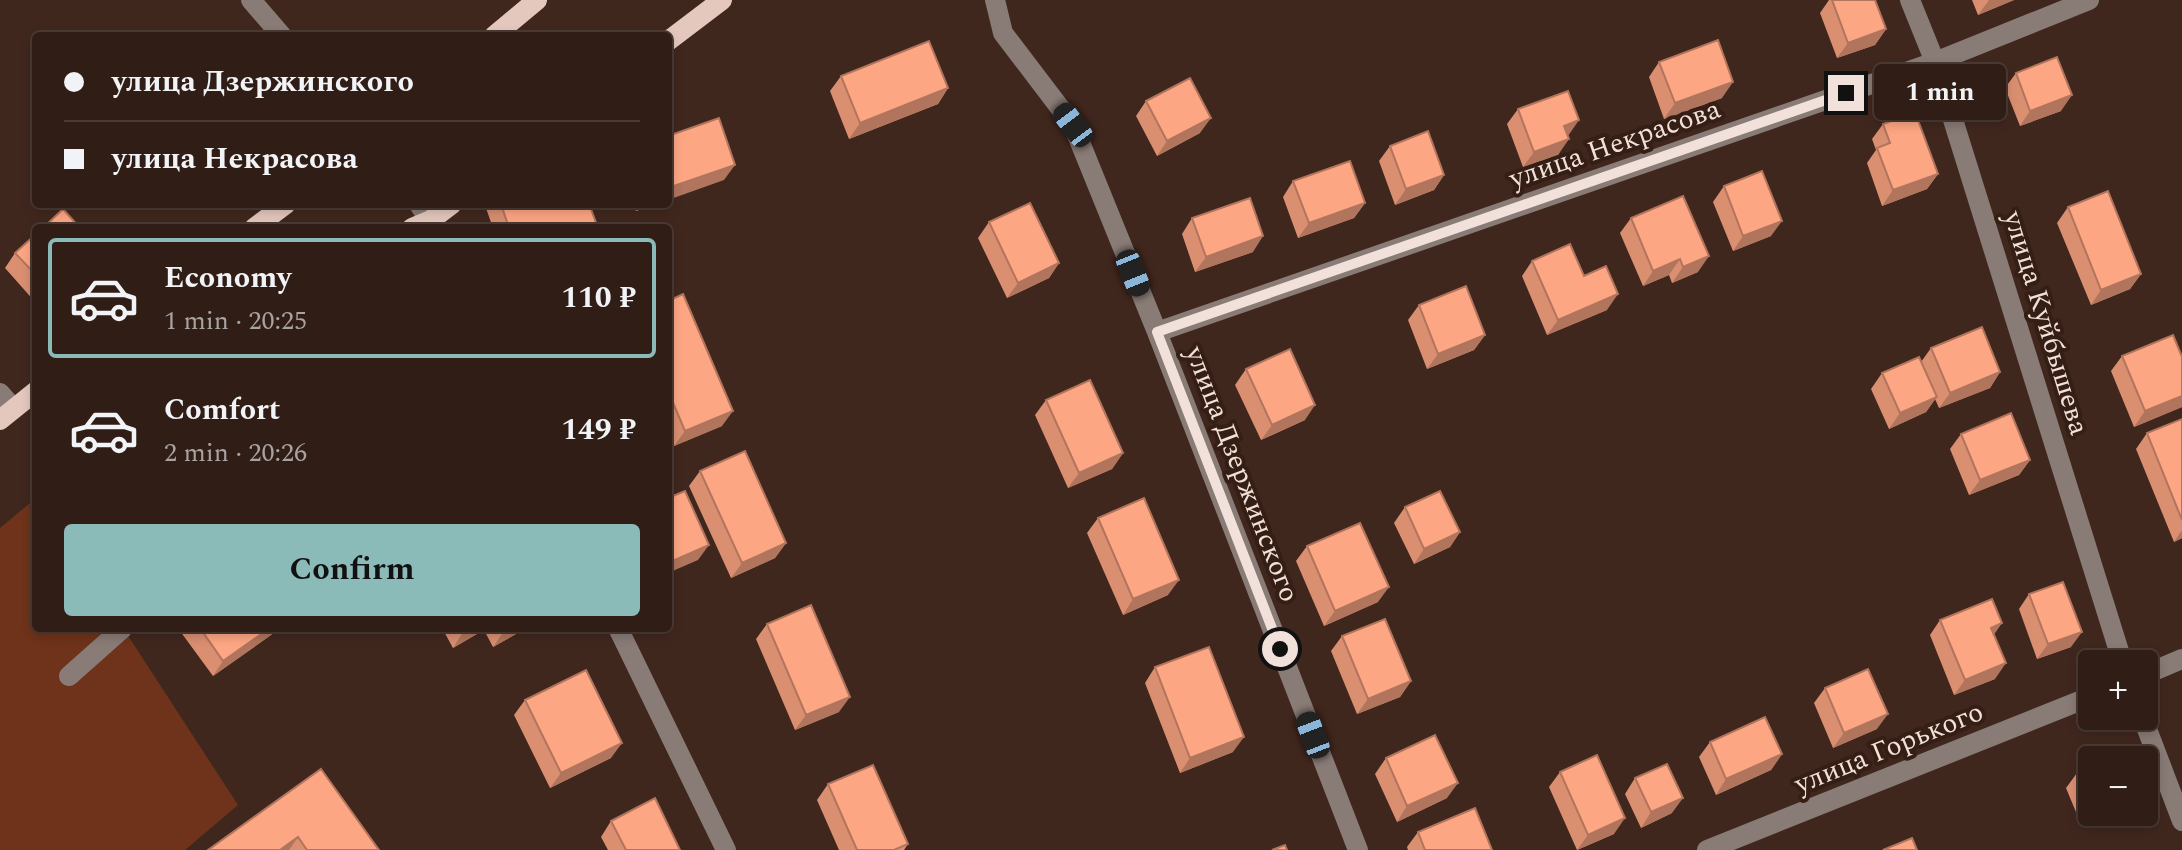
<!DOCTYPE html>
<html lang="en">
<head>
<meta charset="utf-8">
<style>
  body { margin:0; font-family:Spectral,serif; background:#38261f; color:#f1f3f6; height:100vh; display:flex; flex-direction:column; font-size:30px; white-space:nowrap }
  * { box-sizing:border-box; margin:0 }
  p { font-size:26px; color:#a8a2a1 }
  .icon { flex:none; width:44px; height:44px; fill:none; stroke:currentColor; stroke-width:2; stroke-linecap:round; stroke-linejoin:round }
  .map { position:relative; flex:1; overflow:hidden }
  .sheet { position:absolute; left:32px; top:224px; width:640px; height:408px; display:flex; flex-direction:column; background:#301d16; border-radius:8px; box-shadow:0 4px 12px #0003,0 0 0 2px #4b3b35 }
  .sheet>* { flex:none }
  .guide { position:absolute; left:32px; top:32px; width:640px; height:176px; border-radius:8px; box-shadow:0 4px 12px #0003,0 0 0 2px #4b3b35; display:grid; align-content:center; height:176px; padding:0 32px; background:#301d16 }
  .fabs { position:absolute; left:2078px; top:650px; display:grid; gap:16px }
  .fabs a { display:grid; place-items:center; width:80px; height:80px; border-radius:8px; background:#301d16; box-shadow:0 4px 12px #0003,0 0 0 2px #4b3b35; font-size:40px }
  .end { position:absolute; width:36px; height:36px; margin:-18px; border:10px solid #f2e1da; background:#111; box-shadow:0 0 0 4px #111 }
  .from { border-radius:50% }
  .bubble { position:absolute; height:56px; border-radius:8px; background:#301d16; box-shadow:0 4px 12px #0003,0 0 0 2px #4b3b35; font-size:26px; font-weight:700; line-height:56px; text-align:center }
  .car { position:absolute; width:24px; height:48px; margin:-24px -12px; border-radius:10px; box-shadow:0 0 6px 2px #0007; background:linear-gradient(#222 24%,#8ab4d8 0 40%,#222 0 76%,#8ab4d8 0 86%,#222 0) }
  .guide b { display:flex; align-items:center; gap:28px; height:76px; font-size:30px }
  .guide b+b { border-top:2px solid #4b3b35 }
  .guide i { width:20px; height:20px; background:#f1f3f6 }
  ul { padding:14px 0 0; list-style:none }
  li { display:flex; align-items:center; gap:24px; height:120px; margin:0 16px 12px; padding:0 16px; border:4px solid transparent; border-radius:8px }
  li div { flex:1 }
  li b { display:block; font-size:30px }
  li em { font-style:normal; font-weight:700 }
  li.active { border-color:#8bbbb9 }
  li>.icon { width:72px; height:72px; stroke-width:1.5 }
  .cta { display:flex; gap:16px; margin-top:auto; padding:16px 32px }
  .cta a { flex:1; height:92px; border-radius:8px; background:#8bbbb9; color:#111; font-size:32px; font-weight:700; line-height:92px; text-align:center }
  .map>svg:first-child { display:block }
  .green { fill:#6e331a }
  .lines { fill:none; stroke-linecap:round; stroke-linejoin:round }
  .minor { stroke:#897b76; stroke-width:20 }
  .major { stroke:#e4c8bd; stroke-width:20 }
  .wall { fill:#da8f71 }
  .shaded-wall { fill:#b1745c }
  .building { fill:#fda683; stroke:#b1745c; stroke-width:2 }
  .route { stroke:#f2e1da; stroke-width:10 }
  .labels { text-anchor:middle; dominant-baseline:central; stroke-width:8; stroke-linejoin:round; paint-order:stroke }
  .street-label { font-size:28px; fill:#f2e1da; stroke:#351e14 }
</style>
</head>
<body>
<div class="map">
<svg width="2182" height="850" viewBox="0 0 2182 850">
  <rect width="100%" height="100%" fill="#40271e"/>
  <path class="green" d="M36,498V628H123L238,805L185,850H0V528Z"/>
  <g class="lines">
    <path class="minor" d="M251,0L282,36
      M995,0L1003,33L1073,125L1157,332L1358,850
      M1910,0L1935,62L2123,664
      M419,204L434,228
      M1157,332L1935,62L2089,0
      M0,393L13,408
      M618,628L726,850
      M2144,675L2182,659
      M69,676L123,628
      M2142,716L2182,821
      M1707,850L2092,696"/>
    <path class="major" d="M494,36L537,0
      M668,41L722,0
      M254,228L286,204
      M412,228L431,220L452,204
      M0,420L36,391"/>
  </g>
  <path class="wall" d="M1829,0H1875L1886,29L1875,45L1837,58L1820,13Z
    M1972,0H2014L1978,15Z
    M1659,62L1722,98L1664,119L1649,77Z
    M2016,73L2061,111L2020,126L2005,88Z
    M841,76L948,88L938,104L849,139L830,91Z
    M1146,101L1200,133L1157,156L1136,116Z
    M1518,109L1568,136L1558,155L1523,167L1507,124Z
    M1883,124L1938,174L1927,189L1882,206L1867,163L1876,150L1872,139Z
    M1390,146L1444,175L1434,190L1395,205L1379,161Z
    M1293,181L1365,203L1354,218L1298,238L1283,197Z
    M1724,186L1771,236L1733,251L1713,202Z
    M489,204H589L598,228H493L486,208Z
    M633,204H656L636,211Z
    M2068,207L2141,274L2130,289L2091,305L2057,223Z
    M1192,218L1253,252L1195,272L1182,234Z
    M1631,218L1698,272L1672,283L1669,275L1643,286L1620,233Z
    M989,222L1059,263L1049,278L1007,298L978,238Z
    M36,234V303L5,268L15,253Z
    M1532,261L1584,276L1607,310L1547,335L1522,276Z
    M668,301L722,426L674,446L668,431Z
    M1419,305L1485,335L1474,350L1427,369L1408,320Z
    M1931,348L2000,372L1990,388L1939,408L1935,399L1926,412L1889,429L1871,389L1882,373L1921,362Z
    M2122,356L2182,357V407L2134,427L2111,371Z
    M1246,369L1305,420L1261,440L1235,385Z
    M1046,400L1123,453L1112,469L1068,488L1035,415Z
    M2182,419V538L2174,542L2136,449L2147,433Z
    M1961,434L2030,460L2019,475L1969,495L1950,449Z
    M700,471L786,543L775,558L731,578L689,486Z
    M1405,507L1460,532L1450,547L1414,564L1394,523Z
    M1098,518L1168,595L1123,615L1087,533Z
    M1307,546L1378,602L1324,626L1296,561Z
    M2029,594L2071,647L2037,659L2019,609Z
    M1940,620L1994,635L1995,679L1954,695L1930,635Z
    M767,624L839,712L795,730L756,639Z
    M182,628H281L213,676L180,631Z
    M442,628H527L493,647L484,630L453,648Z
    M1342,636L1411,681L1400,697L1357,714L1331,651Z
    M1155,667L1233,752L1180,773L1145,683Z
    M1825,688L1877,729L1833,748L1814,703Z
    M525,700L611,758L550,788L514,715Z
    M1710,742L1782,754L1771,770L1716,795L1699,757Z
    M1386,758L1447,798L1397,822L1375,774Z
    M2092,767V811L2078,817L2066,788L2077,773Z
    M321,769L379,850H208Z
    M1560,772L1614,834L1577,850L1549,787Z
    M1635,778L1672,813L1641,828L1625,794Z
    M828,784L908,844L904,850H839L817,800Z
    M611,821L680,850H608L601,837Z
    M1418,832L1492,850H1408L1407,847Z"/>
  <path class="shaded-wall" d="M1989,0H2014L1978,15Z
    M1886,29L1875,45L1837,58L1848,43Z
    M1733,82L1722,98L1664,119L1675,103Z
    M948,88L938,104L849,139L860,123Z
    M2072,95L2061,111L2020,126L2030,111Z
    M1211,118L1200,133L1157,156L1167,141Z
    M1579,120L1568,136L1564,126Z
    M1569,139L1558,155L1523,167L1534,152Z
    M735,165L724,180L668,200V188Z
    M1938,174L1927,189L1882,206L1893,190Z
    M1444,175L1434,190L1395,205L1406,189Z
    M1365,203L1354,218L1298,238L1309,223Z
    M641,204H656L636,211Z
    M1782,221L1771,236L1733,251L1743,236Z
    M1263,236L1253,252L1195,272L1206,257Z
    M1709,256L1698,272L1672,283L1683,267Z
    M1680,259L1669,275L1643,286L1653,271Z
    M1059,263L1049,278L1007,298L1018,283Z
    M2141,274L2130,289L2091,305L2101,290Z
    M1618,294L1607,310L1547,335L1558,320Z
    M1485,335L1474,350L1427,369L1438,354Z
    M2000,372L1990,388L1939,408L1950,393Z
    M2182,396V407L2134,427L2145,411Z
    M1937,397L1926,412L1889,429L1900,413Z
    M1315,405L1305,420L1261,440L1272,425Z
    M733,411L722,426L674,446L685,431Z
    M1123,453L1112,469L1068,488L1079,473Z
    M2030,460L2019,475L1969,495L1980,480Z
    M2182,530V538L2174,542Z
    M1460,532L1450,547L1414,564L1424,549Z
    M786,543L775,558L731,578L742,563Z
    M709,545L698,560L668,573V563Z
    M1179,580L1168,595L1123,615L1133,599Z
    M1389,587L1378,602L1324,626L1335,611Z
    M2002,623L1991,639V628Z
    M270,628H281L213,676L223,661Z
    M471,628H486L453,648L463,632Z
    M510,628H527L493,647L504,631Z
    M2082,632L2071,647L2037,659L2048,644Z
    M2006,663L1995,679L1954,695L1965,680Z
    M1411,681L1400,697L1357,714L1368,699Z
    M850,697L839,712L795,730L806,715Z
    M1888,714L1877,729L1833,748L1844,733Z
    M1244,737L1233,752L1180,773L1190,758Z
    M622,743L611,758L550,788L561,773Z
    M1782,754L1771,770L1716,795L1726,779Z
    M1458,783L1447,798L1397,822L1407,806Z
    M1683,798L1672,813L1641,828L1651,812Z
    M2092,800V811L2078,817L2089,802Z
    M1625,818L1614,834L1577,850L1588,835Z
    M298,837L289,850H280Z"/>
  <path class="building" d="M1832,0H1875L1886,29L1848,43Z
    M1718,40L1733,82L1675,103L1659,62Z
    M929,41L948,88L860,123L841,76Z
    M2057,57L2072,95L2030,111L2016,73Z
    M1190,78L1211,118L1167,141L1146,101Z
    M1568,91L1579,120L1564,126L1569,139L1534,152L1518,109Z
    M1915,112L1938,174L1893,190L1877,148L1890,143L1883,124Z
    M719,118L735,165L668,188V136Z
    M1428,131L1444,175L1406,189L1390,146Z
    M1350,161L1365,203L1309,223L1293,181Z
    M1762,171L1782,221L1743,236L1724,186Z
    M2108,191L2141,274L2101,290L2068,207Z
    M1683,196L1709,256L1683,267L1680,259L1653,271L1631,218Z
    M1250,198L1263,236L1206,257L1192,218Z
    M1030,203L1059,263L1018,283L989,222Z
    M501,204H589L598,228H509Z
    M63,209L80,228H43Z
    M36,234V275L15,253Z
    M1570,244L1584,276L1606,266L1618,294L1558,320L1532,261Z
    M1466,286L1485,335L1438,354L1419,305Z
    M683,294L733,411L685,431L668,391V301Z
    M1982,327L2000,372L1950,393L1931,348Z
    M2173,335L2182,357V396L2145,411L2122,356Z
    M1290,349L1315,405L1272,425L1246,369Z
    M1919,357L1937,397L1900,413L1882,373Z
    M1090,380L1123,453L1079,473L1046,400Z
    M2011,413L2030,460L1980,480L1961,434Z
    M2182,419V520L2147,433Z
    M745,451L786,543L742,563L700,471Z
    M685,491L709,545L668,563V498Z
    M1440,491L1460,532L1424,549L1405,507Z
    M1144,498L1179,580L1133,599L1098,518Z
    M1360,523L1389,587L1335,611L1307,546Z
    M2063,582L2082,632L2048,644L2029,594Z
    M1992,599L2002,623L1991,628L2006,663L1965,680L1940,620Z
    M811,605L850,697L806,715L767,624Z
    M1385,619L1411,681L1368,699L1342,636Z
    M200,628H270L223,661Z
    M461,628H471L463,632Z
    M1209,647L1244,737L1190,758L1155,667Z
    M1868,669L1888,714L1844,733L1825,688Z
    M586,670L622,743L561,773L525,700Z
    M1765,717L1782,754L1726,779L1710,742Z
    M1435,735L1458,783L1407,806L1386,758Z
    M2133,749L2138,760H2108Z
    M1597,755L1625,818L1588,835L1560,772Z
    M1667,764L1683,798L1651,812L1635,778Z
    M873,765L908,844L894,850H857L828,784Z
    M2092,767V800L2089,802L2077,773Z
    M321,769L379,850H307L298,837L280,850H208Z
    M655,798L680,850H626L611,821Z
    M1475,808L1492,850H1425L1418,832Z
    M1912,838L1917,850H1883Z
    M1285,845L1287,850H1272Z"/>
  <g class="lines">
    <path class="route" d="M1280,649L1157,332L1846,93"/>
  </g>
  <g class="labels">
    <g class="street-label">
      <text transform="translate(1615 144) rotate(-19)">улица Некрасова</text>
      <text transform="translate(2046 323) rotate(73)">улица Куйбышева</text>
      <text transform="translate(1242 474) rotate(69)">улица Дзержинского</text>
      <text transform="translate(1889 748) rotate(-22)">улица Горького</text>
    </g>
  </g>
</svg>
<div class="fabs">
<a>+</a>
<a>−</a>
</div>
<i class="end from" style="left:1280px;top:649px"></i>
<i class="end" style="left:1846px;top:93px"></i>
<div class="bubble" style="left:1874px;top:64px;width:132px">1 min</div>
<i class="car" style="left:1073px;top:125px;rotate:323deg"></i>
<i class="car" style="left:1133px;top:273px;rotate:158deg"></i>
<i class="car" style="left:1313px;top:735px;rotate:339deg"></i>
<div class="guide">
<b><i class="from"></i>улица Дзержинского</b>
<b><i></i>улица Некрасова</b>
</div>
<section class="sheet">
<ul>
<li class="active"><svg class="icon" aria-label="car" viewBox="0 0 24 24"><path d="M5 17H2v-5l4-1 3-4h7l3 4 3 1v5h-3M9 17h6M6 11h13"/><circle cx="7" cy="17" r="2"/><circle cx="17" cy="17" r="2"/></svg><div><b>Economy</b><p>1 min · 20:25</p></div><em>110 ₽</em></li>
<li><svg class="icon" aria-label="car" viewBox="0 0 24 24"><path d="M5 17H2v-5l4-1 3-4h7l3 4 3 1v5h-3M9 17h6M6 11h13"/><circle cx="7" cy="17" r="2"/><circle cx="17" cy="17" r="2"/></svg><div><b>Comfort</b><p>2 min · 20:26</p></div><em>149 ₽</em></li>
</ul>
<div class="cta"><a>Confirm</a></div>
</section>
</div>
</body>
</html>
